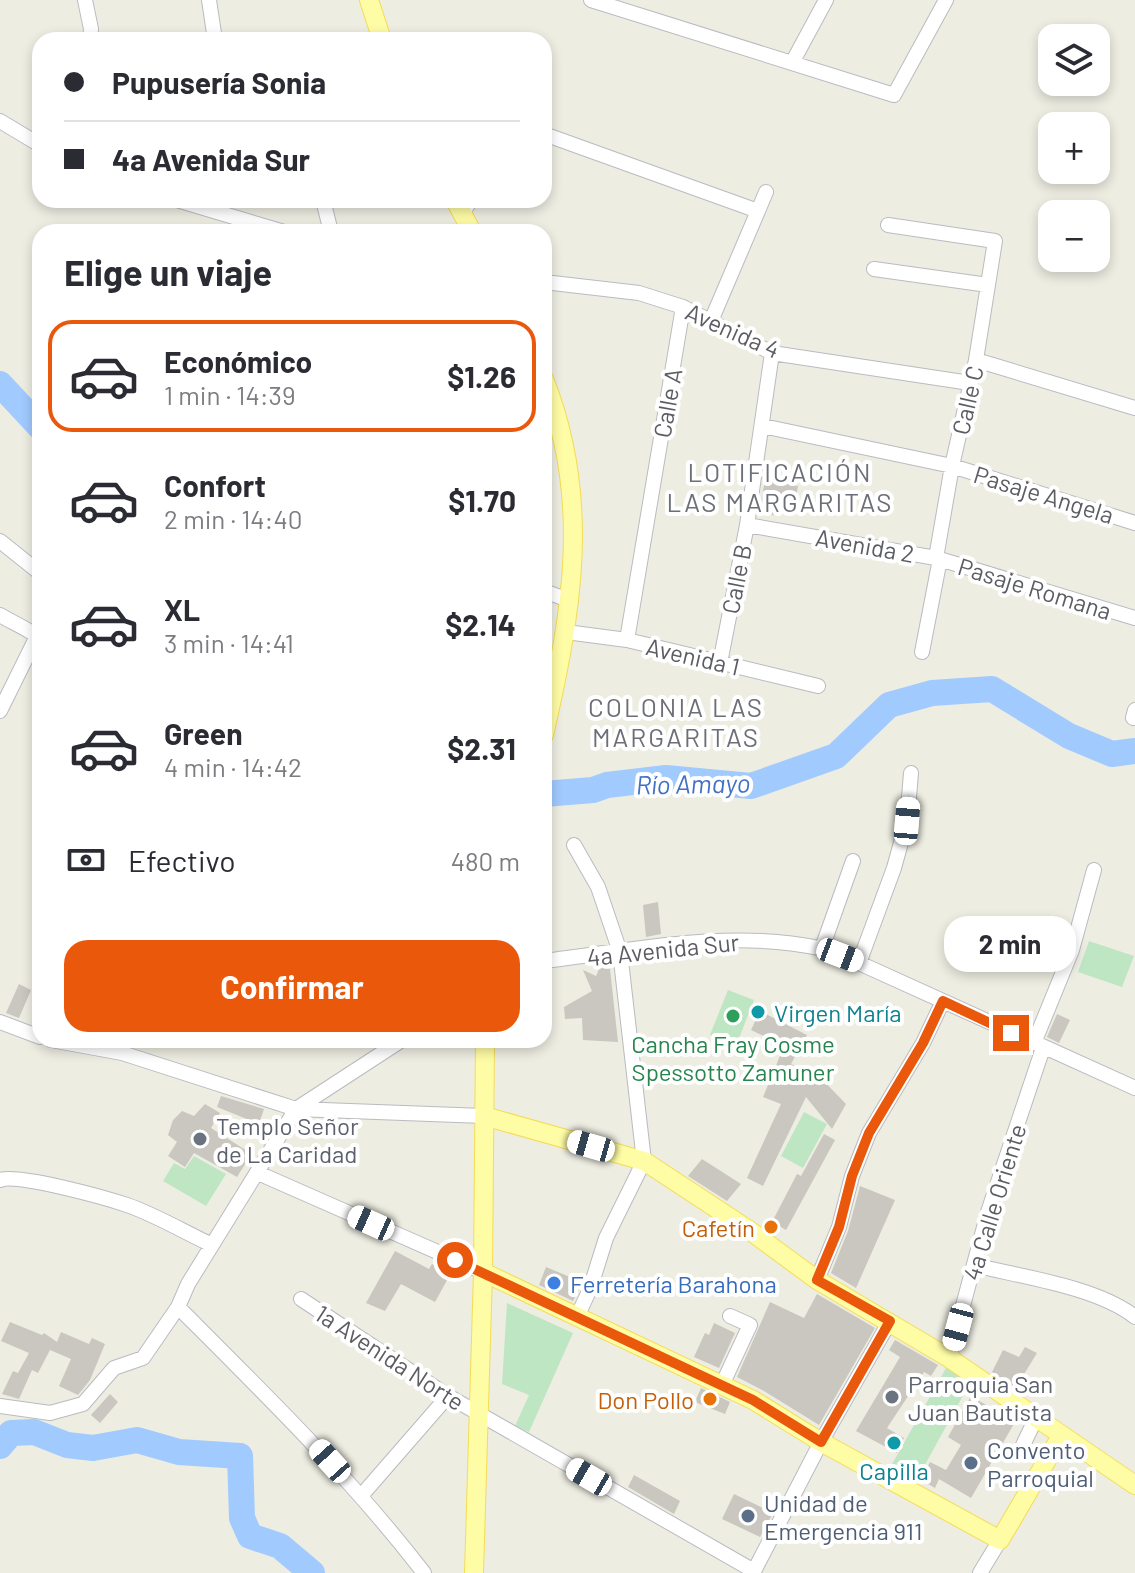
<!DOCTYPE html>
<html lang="es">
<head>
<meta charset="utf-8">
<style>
  body { margin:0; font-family:Barlow,sans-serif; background:#f7f7f7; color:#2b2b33; height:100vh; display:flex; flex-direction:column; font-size:30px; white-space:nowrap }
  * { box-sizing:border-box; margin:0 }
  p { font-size:26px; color:#7c7c81 }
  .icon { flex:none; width:44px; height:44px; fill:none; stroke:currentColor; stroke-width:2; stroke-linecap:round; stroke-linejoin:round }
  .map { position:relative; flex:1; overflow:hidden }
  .side { position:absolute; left:32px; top:224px; width:520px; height:824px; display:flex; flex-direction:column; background:#fff; border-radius:24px; box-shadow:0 4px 12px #0003 }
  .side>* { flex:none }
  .hud { position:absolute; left:32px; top:32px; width:520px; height:176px; border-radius:24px; box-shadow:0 4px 12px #0003; display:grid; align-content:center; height:176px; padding:0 32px; background:#fff }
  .tools { position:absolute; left:1038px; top:24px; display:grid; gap:16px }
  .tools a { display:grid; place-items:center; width:72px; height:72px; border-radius:16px; background:#fff; box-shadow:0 4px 12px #0003; font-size:40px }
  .end { position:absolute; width:36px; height:36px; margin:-18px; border:10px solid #ea580c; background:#fff; box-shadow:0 0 0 4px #fff }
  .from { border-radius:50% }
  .bubble { position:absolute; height:56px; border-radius:24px; background:#fff; box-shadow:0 4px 12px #0003; font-size:26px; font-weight:700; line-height:56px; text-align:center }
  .car { position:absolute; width:24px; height:48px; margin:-24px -12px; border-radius:10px; box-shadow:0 0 6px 2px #0007; background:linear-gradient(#fff 24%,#345 0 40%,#fff 0 76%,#345 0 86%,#fff 0) }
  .hud b { display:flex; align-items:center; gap:28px; height:76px; font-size:30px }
  .hud b+b { border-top:2px solid #e1e1e2 }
  .hud i { width:20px; height:20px; background:#2b2b33 }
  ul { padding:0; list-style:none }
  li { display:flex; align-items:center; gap:24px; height:112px; margin:0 16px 12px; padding:0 16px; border:4px solid transparent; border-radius:24px }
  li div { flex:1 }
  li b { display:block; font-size:30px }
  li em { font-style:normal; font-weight:700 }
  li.on { border-color:#ea580c }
  li>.icon { width:72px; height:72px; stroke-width:1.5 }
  h2 { padding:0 32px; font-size:36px; line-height:96px }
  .pay { display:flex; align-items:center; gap:20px; height:88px; padding:0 32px; font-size:30px }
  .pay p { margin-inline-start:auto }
  .action { display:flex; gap:16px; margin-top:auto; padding:16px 32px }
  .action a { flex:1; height:92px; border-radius:24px; background:#ea580c; color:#fff; font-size:32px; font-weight:700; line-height:92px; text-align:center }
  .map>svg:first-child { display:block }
  .green { fill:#bee6c3 }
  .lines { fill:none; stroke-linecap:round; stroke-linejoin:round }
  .river { stroke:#a1caff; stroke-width:26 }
  .building { fill:#c9c7bf }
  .minor-casing { stroke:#babbc1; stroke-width:16 }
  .major-casing { stroke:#f4dc55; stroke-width:20 }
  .minor { stroke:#fff; stroke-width:14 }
  .major { stroke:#fffca6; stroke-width:18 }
  .route { stroke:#ea580c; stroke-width:10 }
  .culture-dot { fill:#0f9aa8; stroke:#fff; stroke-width:3 }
  .leisure-dot { fill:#2e9e5b; stroke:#fff; stroke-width:3 }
  .worship-dot { fill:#6b7280; stroke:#fff; stroke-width:3 }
  .food-dot { fill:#e8710a; stroke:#fff; stroke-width:3 }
  .shop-dot { fill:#3f7fe0; stroke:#fff; stroke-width:3 }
  .service-dot { fill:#5c6f8a; stroke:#fff; stroke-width:3 }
  .labels { text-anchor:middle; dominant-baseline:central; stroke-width:8; stroke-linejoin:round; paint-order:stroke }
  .street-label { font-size:24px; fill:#5b5d63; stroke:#fff }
  .culture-label { font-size:24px; fill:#0d838f; stroke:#fff; text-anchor:start }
  .leisure-label { font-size:24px; fill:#27864d; stroke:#fff }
  .worship-label { font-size:24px; fill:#5b616d; stroke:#fff; text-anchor:start }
  .food-label { font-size:24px; fill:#c56008; stroke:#fff; text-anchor:end }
  .shop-label { font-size:24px; fill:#366cbe; stroke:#fff; text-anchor:start }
  .service-label { font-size:24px; fill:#4e5e75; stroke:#fff; text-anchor:start }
  .neighbourhood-label { font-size:26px; letter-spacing:2px; fill:#6c6f76; stroke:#fff }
  .water-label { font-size:26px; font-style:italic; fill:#4170c5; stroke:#fff }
</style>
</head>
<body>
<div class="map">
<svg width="1135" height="1573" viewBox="0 0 1135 1573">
  <rect width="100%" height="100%" fill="#eeede2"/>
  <path class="green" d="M1089,941L1134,956L1122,987L1078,972Z
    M728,990L754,1000L736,1046L710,1035Z
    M804,1112L827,1124L803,1168L781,1156Z
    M194,1156L226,1174L206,1206L163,1181L174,1163L185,1169Z
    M507,1303L573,1333L529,1432L515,1426L529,1395L502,1384Z
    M946,1368L970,1383L916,1481L891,1466Z"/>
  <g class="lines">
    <path class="river" d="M0,384L40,427
      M544,794L593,790L607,785L666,778L751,786L836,756L889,705L932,693L992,689L1069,736L1112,754L1135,751
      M0,1446L11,1433L34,1432L67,1445L93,1448L137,1440L179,1452L240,1456L242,1518L250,1536L280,1546L312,1573"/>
  </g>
  <path class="building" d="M765,480L798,486L794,508L780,505L778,516L759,512Z
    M658,902L661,934L646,937L643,905Z
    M600,967L610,969L618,1042L583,1040L582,1018L565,1019L564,1007L592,991L583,970L596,976Z
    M19,984L31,990L19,1018L6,1013Z
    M760,1011L807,1035L791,1064L818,1075L846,1104L832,1129L806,1097L763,1186L747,1178L781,1104L763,1097L784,1046L751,1030Z
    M1057,1014L1070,1020L1059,1043L1047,1037Z
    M221,1096L264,1109L259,1124L217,1107Z
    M205,1104L220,1113L211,1128L255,1156L249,1158L237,1177L194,1153L185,1167L168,1156L177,1142L168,1135L173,1120L182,1111L194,1116Z
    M824,1134L835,1140L786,1230L772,1222L797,1174L801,1176Z
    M702,1159L741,1184L727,1201L688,1176Z
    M860,1186L895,1200L856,1288L831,1273L848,1231Z
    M395,1251L429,1269L432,1264L451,1273L435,1302L401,1284L385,1311L366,1303Z
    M546,1267L570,1277L569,1280L581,1285L573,1301L539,1285Z
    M817,1294L875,1328L819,1425L764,1391L737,1377L770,1302L804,1318Z
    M10,1322L42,1335L44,1333L57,1342L61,1332L89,1344L92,1338L105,1344L90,1380L78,1395L59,1386L71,1359L50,1350L38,1373L32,1370L19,1399L2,1394L13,1371L18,1373L29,1353L1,1341Z
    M714,1323L735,1333L719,1368L694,1357L705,1333L709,1335Z
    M895,1340L938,1365L931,1376L924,1372L887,1428L904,1438L897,1453L856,1431L900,1357L889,1350Z
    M1025,1347L1037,1353L1015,1389L992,1372L1003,1350L1019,1357Z
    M701,1388L730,1402L725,1414L695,1402Z
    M110,1394L118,1402L100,1423L91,1415Z
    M971,1396L1015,1422L971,1498L939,1479L935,1488L921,1480L930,1462L946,1470L961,1445L948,1437Z
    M634,1475L680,1501L674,1514L628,1487Z
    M734,1494L773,1513L760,1537L722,1519Z"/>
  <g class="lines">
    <g class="minor-casing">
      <path id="minor" d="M85,0L91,29L90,40
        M209,0L215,40
        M591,0L894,95L946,0
        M792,63L826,0
        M0,121L40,145
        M544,134L758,211L711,321
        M177,200L284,232
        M323,200L331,232
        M758,211L766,192
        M462,214L471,200
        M888,225L995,241L976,360L952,466L936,558
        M874,269L988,285
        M544,282L639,293L683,307L772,353L970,383
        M976,360L1135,408
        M763,426L952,466L1135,523
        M747,525L936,558L1135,618
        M0,541L40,573
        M544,591L571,601
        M0,615C11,622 33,631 40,639
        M566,632L627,640L818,686
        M627,640L683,307
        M922,652L940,559
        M720,663L747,525L772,353
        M0,711L40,630
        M1133,718L1135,710
        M574,845L598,887L620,952L644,1161L606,1238L590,1289L577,1317
        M822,948L853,861
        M544,961C636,950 727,929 819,948C832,951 846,958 859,963L1135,1088
        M859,963L894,868L907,821L911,773
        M0,1022L40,1037
        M51,1040L122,1053L296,1109L484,1116
        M1034,1043L1072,950L1094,870
        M258,1173L483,1272
        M0,1180C17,1173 106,1198 127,1205C156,1215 184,1232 212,1245
        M974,1265C1022,1277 1097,1287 1135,1317
        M817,1280L839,1227L852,1176L869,1133L923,1043L943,1001
        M301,1299L448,1396L754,1571
        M178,1307C264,1393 350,1477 424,1573
        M949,1358L988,1212L1043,1048
        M722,1385L750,1325L730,1316
        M0,1406L50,1413L83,1404L114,1368L143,1358L178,1307L188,1284L296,1109L402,1040
        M1023,1445L1036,1418
        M361,1496L448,1396
        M753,1573L821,1442L890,1321
        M980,1573L1000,1540"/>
    </g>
    <g class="major-casing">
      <path id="major" d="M369,0L382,40
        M455,200L472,232
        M544,379C592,500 572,612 544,735
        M484,1116L644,1161L749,1230L817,1280L949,1358L1135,1485
        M483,1272L753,1400L821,1442L1000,1540L1061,1436
        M474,1573L483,1272L485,1040"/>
    </g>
    <use href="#minor" class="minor"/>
    <use href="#major" class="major"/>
  </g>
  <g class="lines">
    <path class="route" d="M455,1260L753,1400L821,1442L890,1321L817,1280L839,1227L852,1176L869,1133L923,1043L943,1001L1011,1033"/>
  </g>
  <g class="culture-dot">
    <circle cx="758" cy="1012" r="8"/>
    <circle cx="894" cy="1443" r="8"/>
  </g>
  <circle class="leisure-dot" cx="733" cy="1016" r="8"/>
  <g class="worship-dot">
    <circle cx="200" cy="1139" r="8"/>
    <circle cx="892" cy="1397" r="8"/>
  </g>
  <g class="food-dot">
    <circle cx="771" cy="1227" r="8"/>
    <circle cx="710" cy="1399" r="8"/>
  </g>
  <circle class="shop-dot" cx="554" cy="1283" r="8"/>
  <g class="service-dot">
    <circle cx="971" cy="1463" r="8"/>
    <circle cx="748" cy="1516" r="8"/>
  </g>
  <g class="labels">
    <g class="street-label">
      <text transform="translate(733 330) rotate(24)">Avenida 4</text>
      <text transform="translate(967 400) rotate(-77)">Calle C</text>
      <text transform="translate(667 403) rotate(-80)">Calle A</text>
      <text transform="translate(1044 494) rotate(17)">Pasaje Angela</text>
      <text transform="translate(865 545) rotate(10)">Avenida 2</text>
      <text transform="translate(736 579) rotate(-79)">Calle B</text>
      <text transform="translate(1035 588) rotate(17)">Pasaje Romana</text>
      <text transform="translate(693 656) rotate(13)">Avenida 1</text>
      <text transform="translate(663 949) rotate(-6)">4a Avenida Sur</text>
      <text transform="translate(994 1202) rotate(-73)">4a Calle Oriente</text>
      <text transform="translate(390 1357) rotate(33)">1a Avenida Norte</text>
    </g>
    <g class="culture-label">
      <text x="774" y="1012">Virgen María</text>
      <text x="894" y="1470" text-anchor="middle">Capilla</text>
    </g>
    <g class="leisure-label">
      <text x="733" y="1043">Cancha Fray Cosme<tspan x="733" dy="28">Spessotto Zamuner</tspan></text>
    </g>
    <g class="worship-label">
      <text x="216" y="1125">Templo Señor<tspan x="216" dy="28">de La Caridad</tspan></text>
      <text x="908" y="1383">Parroquia San<tspan x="908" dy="28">Juan Bautista</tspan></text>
    </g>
    <g class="food-label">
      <text x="755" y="1227">Cafetín</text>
      <text x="694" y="1399">Don Pollo</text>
    </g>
    <g class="shop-label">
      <text x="570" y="1283">Ferretería Barahona</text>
    </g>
    <g class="service-label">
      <text x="987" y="1449">Convento<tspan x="987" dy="28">Parroquial</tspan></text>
      <text x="764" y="1502">Unidad de<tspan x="764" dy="28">Emergencia 911</tspan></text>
    </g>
    <g class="neighbourhood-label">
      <text x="780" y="471">LOTIFICACIÓN<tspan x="780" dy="30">LAS MARGARITAS</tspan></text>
      <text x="676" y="706">COLONIA LAS<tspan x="676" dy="30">MARGARITAS</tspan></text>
    </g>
    <g class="water-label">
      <text transform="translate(693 783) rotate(-1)">Río Amayo</text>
    </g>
  </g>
</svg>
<div class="tools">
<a><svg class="icon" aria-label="layers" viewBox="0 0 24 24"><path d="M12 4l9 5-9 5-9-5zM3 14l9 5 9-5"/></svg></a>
<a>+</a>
<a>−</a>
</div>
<i class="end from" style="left:455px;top:1260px"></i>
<i class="end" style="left:1011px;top:1033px"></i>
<div class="bubble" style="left:944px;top:916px;width:132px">2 min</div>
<i class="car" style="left:907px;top:821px;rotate:5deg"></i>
<i class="car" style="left:840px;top:955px;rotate:111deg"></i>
<i class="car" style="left:591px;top:1146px;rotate:286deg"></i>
<i class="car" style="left:371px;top:1223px;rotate:294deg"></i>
<i class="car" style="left:958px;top:1327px;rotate:195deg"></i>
<i class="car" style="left:330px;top:1461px;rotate:318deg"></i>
<i class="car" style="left:589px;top:1477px;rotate:300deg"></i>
<div class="hud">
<b><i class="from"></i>Pupusería Sonia</b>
<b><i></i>4a Avenida Sur</b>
</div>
<section class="side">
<h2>Elige un viaje</h2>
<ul>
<li class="on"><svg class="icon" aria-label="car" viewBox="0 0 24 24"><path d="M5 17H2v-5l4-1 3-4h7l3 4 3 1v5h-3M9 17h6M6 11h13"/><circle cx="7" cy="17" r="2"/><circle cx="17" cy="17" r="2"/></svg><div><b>Económico</b><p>1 min · 14:39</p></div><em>$1.26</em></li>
<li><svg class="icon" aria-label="car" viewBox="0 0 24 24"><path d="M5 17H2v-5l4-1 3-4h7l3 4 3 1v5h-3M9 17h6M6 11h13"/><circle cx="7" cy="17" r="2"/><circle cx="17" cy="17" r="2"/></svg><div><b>Confort</b><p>2 min · 14:40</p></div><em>$1.70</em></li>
<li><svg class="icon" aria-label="car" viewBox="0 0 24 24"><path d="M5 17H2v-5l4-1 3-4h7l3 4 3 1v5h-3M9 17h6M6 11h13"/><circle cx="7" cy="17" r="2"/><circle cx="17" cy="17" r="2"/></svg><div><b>XL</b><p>3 min · 14:41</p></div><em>$2.14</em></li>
<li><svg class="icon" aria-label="car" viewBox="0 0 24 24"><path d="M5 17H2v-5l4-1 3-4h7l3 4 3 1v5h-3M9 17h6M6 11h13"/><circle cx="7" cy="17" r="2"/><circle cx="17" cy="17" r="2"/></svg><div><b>Green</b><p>4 min · 14:42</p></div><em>$2.31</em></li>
</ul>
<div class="pay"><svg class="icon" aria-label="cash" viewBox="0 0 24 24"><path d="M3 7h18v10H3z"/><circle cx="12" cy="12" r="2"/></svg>Efectivo<p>480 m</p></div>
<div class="action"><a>Confirmar</a></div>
</section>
</div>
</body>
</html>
